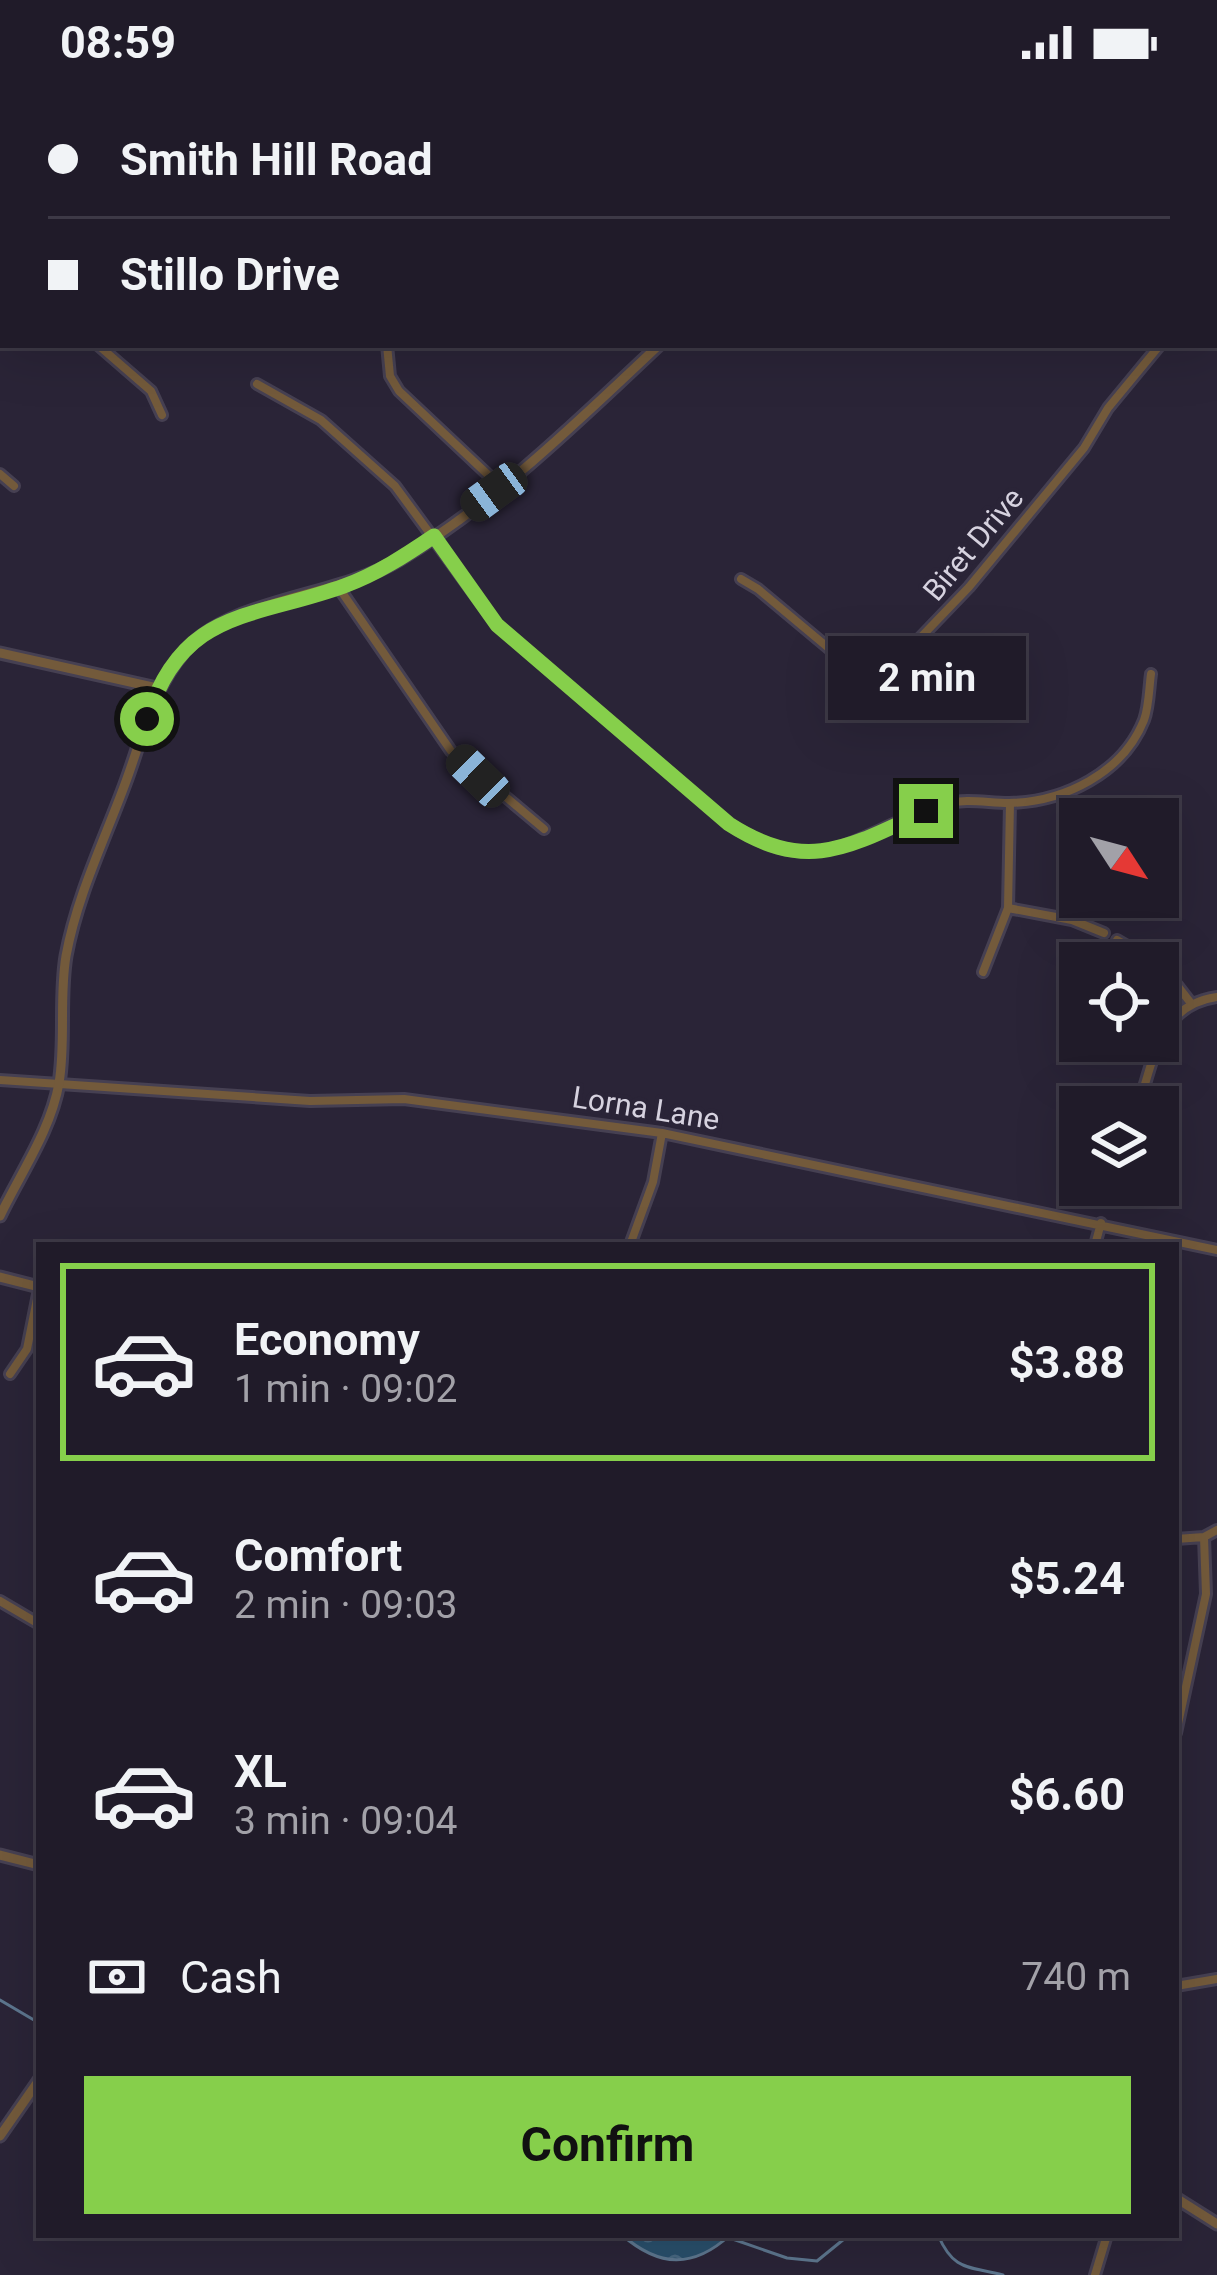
<!DOCTYPE html>
<html lang="en">
<head>
<meta charset="utf-8">
<style>
  body { margin:0; font-family:Roboto,sans-serif; background:#282431; color:#f1f3f6; height:100vh; display:flex; flex-direction:column; font-size:45px; white-space:nowrap }
  * { box-sizing:border-box; margin:0 }
  p { font-size:39px; color:#a2a1a8 }
  .icon { flex:none; width:66px; height:66px; fill:none; stroke:currentColor; stroke-width:2; stroke-linecap:round; stroke-linejoin:round }
  .map { position:relative; flex:1; overflow:hidden }
  .panel { position:absolute; left:36px; top:1158px; width:1143px; height:996px; display:flex; flex-direction:column; background:#201b29; border-radius:0px; box-shadow:0 12px 48px #0002,0 0 0 3px #3d3946 }
  .panel>* { flex:none }
  .top-card { position:absolute; left:0px; top:0px; width:1218px; height:264px; box-shadow:0 12px 48px #0002,0 0 0 3px #3d3946; display:grid; align-content:center; height:264px; padding:0 48px; background:#201b29 }
  .needle { width:78px; rotate:126deg }
  .controls { position:absolute; left:1059px; top:714px; display:grid; gap:24px }
  .controls a { display:grid; place-items:center; width:120px; height:120px; border-radius:0px; background:#201b29; box-shadow:0 12px 48px #0002,0 0 0 3px #3d3946; font-size:60px }
  .end { position:absolute; width:54px; height:54px; margin:-27px; border:15px solid #86cf4b; background:#111; box-shadow:0 0 0 6px #111 }
  .from { border-radius:50% }
  .bubble { position:absolute; height:84px; border-radius:0px; background:#201b29; box-shadow:0 12px 48px #0002,0 0 0 3px #3d3946; font-size:39px; font-weight:700; line-height:84px; text-align:center }
  .car { position:absolute; width:36px; height:72px; margin:-36px -18px; border-radius:15px; box-shadow:0 0 9px 3px #0007; background:linear-gradient(#222 24%,#8ab4d8 0 40%,#222 0 76%,#8ab4d8 0 86%,#222 0) }
  .top-card b { display:flex; align-items:center; gap:42px; height:114px; font-size:45px }
  .top-card b+b { border-top:3px solid #3d3946 }
  .top-card i { width:30px; height:30px; background:#f1f3f6 }
  ul { padding:21px 0 0; list-style:none }
  li { display:flex; align-items:center; gap:36px; height:198px; margin:0 24px 18px; padding:0 24px; border:6px solid transparent; border-radius:0px }
  li div { flex:1 }
  li b { display:block; font-size:45px }
  li em { font-style:normal; font-weight:700 }
  li.selected { border-color:#86cf4b }
  li>.icon { width:108px; height:108px; stroke-width:1.5 }
  .pay { display:flex; align-items:center; gap:30px; height:132px; padding:0 48px; font-size:45px }
  .pay p { margin-inline-start:auto }
  .action { display:flex; gap:24px; margin-top:auto; padding:24px 48px }
  .action a { flex:1; height:138px; border-radius:0px; background:#86cf4b; color:#111; font-size:48px; font-weight:700; line-height:138px; text-align:center }
  .status { display:flex; justify-content:space-between; align-items:center; height:84px; padding:0 60px; background:#201b29; direction:ltr }
  .status svg { height:33px; fill:currentColor }
  .map>svg:first-child { display:block }
  .water { fill:url(#water-ripples); stroke:#5d768e; stroke-width:3 }
  .lines { fill:none; stroke-linecap:round; stroke-linejoin:round }
  .stream { stroke:#5d768e; stroke-width:3 }
  .minor-casing { stroke:#464052; stroke-width:14 }
  .tertiary-casing { stroke:#464052; stroke-width:15 }
  .minor { stroke:#735a3b; stroke-width:8 }
  .tertiary { stroke:#735a3b; stroke-width:9 }
  .route { stroke:#86cf4b; stroke-width:15 }
  .labels { text-anchor:middle; dominant-baseline:central; stroke-width:9; stroke-linejoin:round; paint-order:stroke }
  .street-label { font-size:30px; fill:#d6d2df; stroke:#2a2437 }
</style>
</head>
<body>
<div class="status"><b>08:59</b><svg viewBox="0 0 49 12"><path d="M0 12V9h3v3zM5 12V6h3v6zM10 12V3h3v9zM15 12V0h3v12zM26 1h20v11H26zM47 4h2v5h-2z"/></svg></div>
<div class="map">
<svg width="1217" height="2191" viewBox="0 0 1217 2191">
  <defs>
    <pattern id="water-ripples" width="26" height="14" patternUnits="userSpaceOnUse" patternTransform="scale(3)"><rect width="26" height="14" fill="#294f6b"/><path d="M2 4q2-2 4 0t4 0M15 11q2-2 4 0t4 0" fill="none" stroke="#476780"/></pattern>
  </defs>
  <rect width="100%" height="100%" fill="#2a2437"/>
  <path class="water" d="M622,2151H730C693,2185 659,2183 622,2151Z"/>
  <g class="lines">
    <path class="stream" d="M0,1916L39,1939
      M721,2151L787,2174L817,2177L849,2151
      M938,2151C954,2188 969,2182 1003,2191"/>
    <g class="minor-casing">
      <path id="minor" d="M91,0L95,3
        M432,0L436,3
        M994,3L997,0
        M0,144L3,138
        M0,206L3,207
        M98,261L151,307L162,331
        M387,261L390,292L399,307L501,403
        M257,300L321,336L395,402L497,541L729,740C824,801 855,747 945,720C967,714 987,719 1009,719C1064,718 1123,689 1144,636C1149,623 1149,604 1151,590
        M0,390L14,402
        M741,495L758,505L874,602L969,503L1084,364L1108,324L1160,261
        M339,504L451,667L544,745
        M1008,824L1072,836L1104,849
        M1117,856L1163,883L1190,918
        M983,888L1008,824L1010,719
        M0,996L310,1017L404,1015L662,1049L1217,1166
        M1138,1023C1154,975 1159,921 1217,913
        M630,1161L653,1098L662,1049
        M1095,1161L1101,1139
        M10,1290L27,1265L39,1205
        M1176,1455L1204,1453L1217,1446
        M0,1517L39,1540
        M1176,1649L1206,1510L1204,1453
        M1176,1902L1217,1895
        M1095,2191L1107,2151"/>
    </g>
    <g class="tertiary-casing">
      <path id="tertiary" d="M913,0L917,3
        M1215,234L1217,235
        M0,569L157,604
        M0,1132C20,1090 51,1046 59,999C66,958 59,914 66,872C77,812 104,757 125,700C143,652 151,607 184,568C230,514 336,514 399,476C496,418 577,338 659,261
        M0,1193L39,1203
        M0,1771L39,1781
        M0,2052L39,1996
        M1176,2114L1217,2140"/>
    </g>
    <use href="#minor" class="minor"/>
    <use href="#tertiary" class="tertiary"/>
  </g>
  <g class="lines">
    <path class="route" d="M147,635C182,524 253,535 344,502C377,490 406,471 434,452L497,541L729,740C807,790 849,763 926,727"/>
  </g>
  <g class="labels">
    <g class="street-label">
      <text transform="translate(973 460) rotate(-50)">Biret Drive</text>
      <text transform="translate(646 1024) rotate(9)">Lorna Lane</text>
    </g>
  </g>
</svg>
<div class="controls">
<a><svg class="needle" viewBox="-14 -14 28 28"><path d="M0-13l5 13h-10z" fill="#e53935"/><path d="M0 13l5-13h-10z" fill="#a2a1a8"/></svg></a>
<a><svg class="icon" aria-label="locate" viewBox="0 0 24 24"><circle cx="12" cy="12" r="6"/><path d="M12 2v4M12 18v4M2 12h4M18 12h4"/></svg></a>
<a><svg class="icon" aria-label="layers" viewBox="0 0 24 24"><path d="M12 4l9 5-9 5-9-5zM3 14l9 5 9-5"/></svg></a>
</div>
<i class="end from" style="left:147px;top:635px"></i>
<i class="end" style="left:926px;top:727px"></i>
<div class="bubble" style="left:828px;top:552px;width:198px">2 min</div>
<i class="car" style="left:494px;top:408px;rotate:234deg"></i>
<i class="car" style="left:478px;top:692px;rotate:314deg"></i>
<div class="top-card">
<b><i class="from"></i>Smith Hill Road</b>
<b><i></i>Stillo Drive</b>
</div>
<section class="panel">
<ul>
<li class="selected"><svg class="icon" aria-label="car" viewBox="0 0 24 24"><path d="M5 17H2v-5l4-1 3-4h7l3 4 3 1v5h-3M9 17h6M6 11h13"/><circle cx="7" cy="17" r="2"/><circle cx="17" cy="17" r="2"/></svg><div><b>Economy</b><p>1 min · 09:02</p></div><em>$3.88</em></li>
<li><svg class="icon" aria-label="car" viewBox="0 0 24 24"><path d="M5 17H2v-5l4-1 3-4h7l3 4 3 1v5h-3M9 17h6M6 11h13"/><circle cx="7" cy="17" r="2"/><circle cx="17" cy="17" r="2"/></svg><div><b>Comfort</b><p>2 min · 09:03</p></div><em>$5.24</em></li>
<li><svg class="icon" aria-label="car" viewBox="0 0 24 24"><path d="M5 17H2v-5l4-1 3-4h7l3 4 3 1v5h-3M9 17h6M6 11h13"/><circle cx="7" cy="17" r="2"/><circle cx="17" cy="17" r="2"/></svg><div><b>XL</b><p>3 min · 09:04</p></div><em>$6.60</em></li>
</ul>
<div class="pay"><svg class="icon" aria-label="cash" viewBox="0 0 24 24"><path d="M3 7h18v10H3z"/><circle cx="12" cy="12" r="2"/></svg>Cash<p>740 m</p></div>
<div class="action"><a>Confirm</a></div>
</section>
</div>
</body>
</html>
